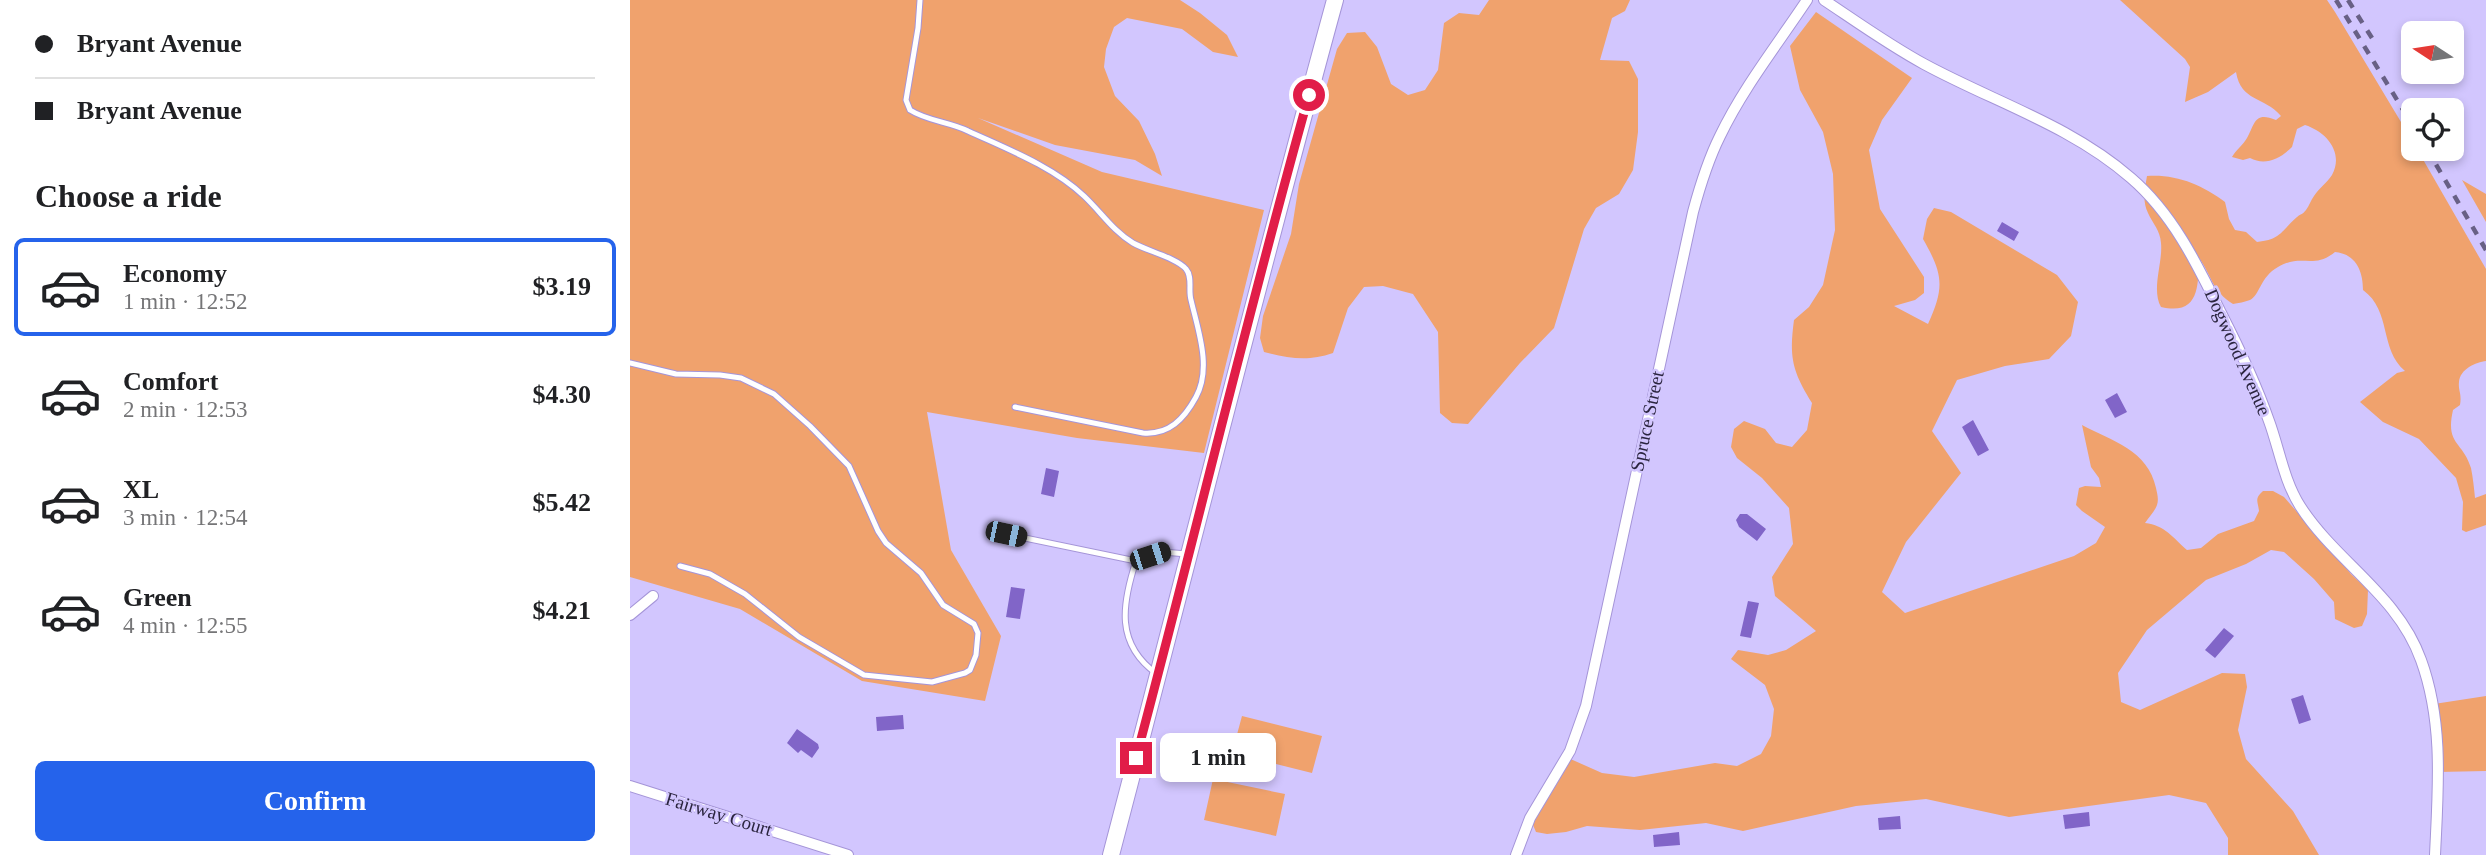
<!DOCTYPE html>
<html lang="en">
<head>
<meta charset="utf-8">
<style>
  body { margin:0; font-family:"Times New Roman",serif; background:#f6f6f6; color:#202124; height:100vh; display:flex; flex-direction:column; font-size:26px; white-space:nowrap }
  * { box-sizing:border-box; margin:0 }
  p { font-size:23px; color:#757577 }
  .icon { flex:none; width:38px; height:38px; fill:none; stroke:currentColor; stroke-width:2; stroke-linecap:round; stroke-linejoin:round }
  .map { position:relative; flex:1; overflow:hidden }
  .drawer { display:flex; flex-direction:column; background:#fff; width:630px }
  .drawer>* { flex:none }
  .banner { display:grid; align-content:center; height:154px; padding:0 35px; background:#fff }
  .needle { width:46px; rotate:282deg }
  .fabs { position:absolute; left:1771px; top:21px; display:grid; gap:14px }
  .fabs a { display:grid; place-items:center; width:63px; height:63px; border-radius:10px; background:#fff; box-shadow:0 4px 10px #0003; font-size:35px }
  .end { position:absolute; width:32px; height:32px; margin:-16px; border:9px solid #e11d48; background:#fff; box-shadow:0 0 0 4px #fff }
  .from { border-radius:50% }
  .bubble { position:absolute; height:49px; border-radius:10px; background:#fff; box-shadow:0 4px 10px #0003; font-size:23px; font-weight:700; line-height:49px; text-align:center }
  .car { position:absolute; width:21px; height:42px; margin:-21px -10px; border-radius:9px; box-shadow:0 0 5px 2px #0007; background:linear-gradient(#222 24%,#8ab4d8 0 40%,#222 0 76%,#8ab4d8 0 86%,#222 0) }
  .banner b { display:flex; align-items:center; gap:24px; height:66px; font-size:26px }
  .banner b+b { border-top:2px solid #e0e0e0 }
  .banner i { width:18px; height:18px; background:#202124 }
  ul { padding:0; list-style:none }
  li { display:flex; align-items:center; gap:21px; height:98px; margin:0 14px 10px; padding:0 21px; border:4px solid transparent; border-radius:10px }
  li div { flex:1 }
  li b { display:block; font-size:26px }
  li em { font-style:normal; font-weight:700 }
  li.active { border-color:#2563eb }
  li>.icon { width:63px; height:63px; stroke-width:1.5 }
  h2 { padding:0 35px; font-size:32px; line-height:84px }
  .cta { display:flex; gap:14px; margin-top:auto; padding:14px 35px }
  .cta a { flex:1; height:80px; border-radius:10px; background:#2563eb; color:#fff; font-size:28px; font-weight:700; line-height:80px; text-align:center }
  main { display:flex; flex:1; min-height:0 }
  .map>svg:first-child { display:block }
  .green { fill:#f0a26d }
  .water { fill:#8165c8 }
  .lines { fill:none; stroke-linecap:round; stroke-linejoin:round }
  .service-casing { stroke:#a595d8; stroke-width:7 }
  .minor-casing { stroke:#a595d8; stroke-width:12 }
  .secondary-casing { stroke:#a595d8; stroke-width:18 }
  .service { stroke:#fff; stroke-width:5 }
  .minor { stroke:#fff; stroke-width:10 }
  .secondary { stroke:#fff; stroke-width:16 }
  .rail { stroke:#686085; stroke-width:4.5; stroke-dasharray:9 9; stroke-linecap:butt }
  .route { stroke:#e11d48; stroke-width:9 }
  .labels { text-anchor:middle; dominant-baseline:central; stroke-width:5; stroke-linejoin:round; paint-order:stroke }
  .street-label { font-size:19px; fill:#2b253f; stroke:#d2c6fe }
</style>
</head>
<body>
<main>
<section class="drawer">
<div class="banner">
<b><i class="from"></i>Bryant Avenue</b>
<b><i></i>Bryant Avenue</b>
</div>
<h2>Choose a ride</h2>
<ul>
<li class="active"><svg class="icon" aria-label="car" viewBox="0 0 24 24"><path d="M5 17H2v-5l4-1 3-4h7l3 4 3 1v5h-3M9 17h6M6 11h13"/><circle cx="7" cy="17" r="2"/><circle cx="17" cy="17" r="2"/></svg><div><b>Economy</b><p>1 min · 12:52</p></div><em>$3.19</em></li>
<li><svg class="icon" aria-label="car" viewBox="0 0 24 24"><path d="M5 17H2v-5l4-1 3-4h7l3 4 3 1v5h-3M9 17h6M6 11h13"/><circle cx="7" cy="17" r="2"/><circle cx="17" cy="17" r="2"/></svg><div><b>Comfort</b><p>2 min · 12:53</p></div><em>$4.30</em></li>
<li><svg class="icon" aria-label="car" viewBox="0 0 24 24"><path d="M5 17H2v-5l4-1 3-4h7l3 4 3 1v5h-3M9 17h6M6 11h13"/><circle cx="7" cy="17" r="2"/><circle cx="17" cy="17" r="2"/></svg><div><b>XL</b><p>3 min · 12:54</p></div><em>$5.42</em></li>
<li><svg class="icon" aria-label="car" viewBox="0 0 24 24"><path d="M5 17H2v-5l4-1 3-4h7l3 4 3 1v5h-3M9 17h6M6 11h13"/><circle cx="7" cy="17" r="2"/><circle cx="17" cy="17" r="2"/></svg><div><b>Green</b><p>4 min · 12:55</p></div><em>$4.21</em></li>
</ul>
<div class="cta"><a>Confirm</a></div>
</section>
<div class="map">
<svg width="1856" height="855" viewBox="0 0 1856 855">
  <rect width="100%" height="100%" fill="#d2c6fe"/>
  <path class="green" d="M0,0H550L570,13L597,35L608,57L583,52L552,29L497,18L484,27L476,49L474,67L485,96L509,121L525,154L532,176L505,160L425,145L348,118L472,172L634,210L574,453L447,438L297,412L321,550L371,636L355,701L232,681L110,609L0,577Z
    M859,0H1000L995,11L982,18L970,60L999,61L1008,79V132L1003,170L989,194L966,208L954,229L924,328L890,363L838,424L822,423L810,413L808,332L783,294L753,286L734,287L718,308L703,353C677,362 659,358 634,352L630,338L633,316L661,234L669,184L707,49L717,33L735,32L747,47L761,84L778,95L795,90L808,70L814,23L829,13L849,15Z
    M1490,0H1697L1705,12L1783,142V149H1787L1856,269V361C1846,362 1830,369 1829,382C1828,391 1832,393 1830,405L1823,410C1815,445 1833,441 1841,468C1843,478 1844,488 1845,498L1856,494V525L1836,532L1832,530L1833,502L1826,478L1789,439L1753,422L1730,402L1767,373L1775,371C1749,349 1762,311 1733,290C1733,271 1726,254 1705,252C1683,270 1672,253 1648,267C1630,277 1630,295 1620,300C1615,302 1608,303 1603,304C1582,291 1582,276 1569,258C1568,285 1570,316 1531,307C1521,289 1533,263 1531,243C1530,230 1523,224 1518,213C1512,201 1515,188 1517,176C1547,174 1572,185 1595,202L1599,219L1605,230L1616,232L1627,242C1651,240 1651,231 1667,217C1673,212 1671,216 1676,210C1679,206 1681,200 1684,196C1689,188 1697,183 1702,175C1714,153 1697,132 1675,125L1667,129L1662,147C1650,159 1635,166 1620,158L1613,160L1602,157C1606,150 1613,145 1617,138C1625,124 1624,111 1646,120L1651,116C1634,96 1611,102 1606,72L1578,92L1555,102L1560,67L1555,59Z
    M1186,12L1282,78L1252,120L1239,150L1250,209L1294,277V293L1285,300L1264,306L1298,324C1315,287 1313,274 1293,239L1297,219L1304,208L1321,212L1427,275L1448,302L1441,336L1419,359L1375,366L1327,380L1302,431L1331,473L1276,542L1252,592L1275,613L1444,556L1466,543L1475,527L1452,511L1446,505L1449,488L1455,486L1471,487L1469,478L1461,467L1452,425C1482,441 1518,450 1526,488C1527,493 1529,499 1527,505C1525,511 1519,517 1515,523C1535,525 1543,538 1557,550L1571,548L1588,534L1624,521L1629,511C1628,501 1624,499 1633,491H1643L1654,497L1721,574L1738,590L1737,614L1732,626L1724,628L1705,619L1704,602L1684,579L1654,552L1641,550L1616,564L1576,580L1517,630L1488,673L1491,702L1510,710L1592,673L1615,674L1617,687L1608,730L1616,759L1663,811L1689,855H1598V838L1576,803L1539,795L1379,817L1296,799L1226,806L1113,831L1076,823L1010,830L957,826L936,832L917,834L906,832L900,818L936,757L972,773L1004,777L1085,763L1107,766L1131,754L1141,736L1144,709L1135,685L1101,659L1108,650L1138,655L1156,650L1186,631L1145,596L1142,577L1163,544L1159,508L1132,478L1107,458L1101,447L1104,429L1114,421L1135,429L1146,443L1162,447L1177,430L1182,403C1162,371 1159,357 1164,320L1179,307L1193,285L1205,230L1203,174L1193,132L1170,90L1160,46Z
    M1832,180L1856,194V222Z
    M1856,696V771L1808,772L1804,704Z
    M612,716L692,736L682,773L602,753Z
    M583,779L655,794L646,836L574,820Z"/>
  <path class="water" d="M1372,222L1389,232L1384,241L1367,231Z
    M1487,393L1497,412L1485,418L1475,400Z
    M1343,420L1359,450L1348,456L1332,427Z
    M416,468L429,471L424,497L411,494Z
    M1110,514H1117L1136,529L1127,541L1109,527L1106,520Z
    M381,587L395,589L390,619L376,617Z
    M1118,601L1129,603L1121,638L1110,636Z
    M1594,628L1604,636L1585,658L1575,650Z
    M1673,695L1681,720L1669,724L1661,699Z
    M273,715L274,729L247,731L246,717Z
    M167,729L188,744L189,748L182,758L171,750L168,753L157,743Z
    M1459,812L1460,826L1435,829L1433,815Z
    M1270,816L1271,829L1249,830L1248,818Z
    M1049,832L1050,845L1024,847L1023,835Z"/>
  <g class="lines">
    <g class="service-casing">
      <path id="service" d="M290,0L288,28L276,100L280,110C297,121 320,122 338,131C377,149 422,166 454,196C471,212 483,231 503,243C517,251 547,258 556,269C563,277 558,290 561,300C568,330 582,368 566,397C554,419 539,435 513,433L385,407
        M0,363L46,374L90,375L111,378L144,394L180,426L219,466L248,531L256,543L291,573L313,605L344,624L348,633L346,655L340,670L335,673L302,682L234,675L169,637L115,594L80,574L50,566
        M376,534L506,561L533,552L557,554
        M506,561C492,604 485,644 527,674"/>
    </g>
    <g class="minor-casing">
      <path id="minor" d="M1194,0C1227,22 1259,45 1294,64C1364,102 1440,125 1501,178C1543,214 1567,264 1591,313C1609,348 1626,384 1639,421C1649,448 1654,481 1670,506C1706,562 1768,595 1791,660C1814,723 1808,789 1805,855
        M0,615L23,596
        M0,786L218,855
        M886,855L900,818L940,751L956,706L1063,212C1070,186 1078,160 1090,136C1113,88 1147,45 1177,0"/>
    </g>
    <g class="secondary-casing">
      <path id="secondary" d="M481,855C556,570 627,284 705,0"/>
    </g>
    <use href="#service" class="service"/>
    <use href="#minor" class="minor"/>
    <use href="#secondary" class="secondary"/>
    <path class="rail" d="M1706,0L1783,126
      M1718,0L1742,38
      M1797,149L1856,250"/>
  </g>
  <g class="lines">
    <path class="route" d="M506,758C565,537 617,315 679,95"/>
  </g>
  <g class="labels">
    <g class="street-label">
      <text transform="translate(1608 352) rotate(66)">Dogwood Avenue</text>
      <text transform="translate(1017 421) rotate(-78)">Spruce Street</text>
      <text transform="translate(89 814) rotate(17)">Fairway Court</text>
    </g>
  </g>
</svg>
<div class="fabs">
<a><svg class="needle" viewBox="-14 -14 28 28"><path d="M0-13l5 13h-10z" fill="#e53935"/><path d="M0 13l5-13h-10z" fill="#757577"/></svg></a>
<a><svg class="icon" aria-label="locate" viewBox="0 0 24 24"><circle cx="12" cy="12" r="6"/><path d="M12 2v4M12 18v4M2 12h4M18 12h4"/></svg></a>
</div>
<i class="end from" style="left:679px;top:95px"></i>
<i class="end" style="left:506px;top:758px"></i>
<div class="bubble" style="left:530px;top:733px;width:116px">1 min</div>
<i class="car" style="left:376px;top:534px;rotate:102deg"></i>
<i class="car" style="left:520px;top:556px;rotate:72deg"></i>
</div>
</main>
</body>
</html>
